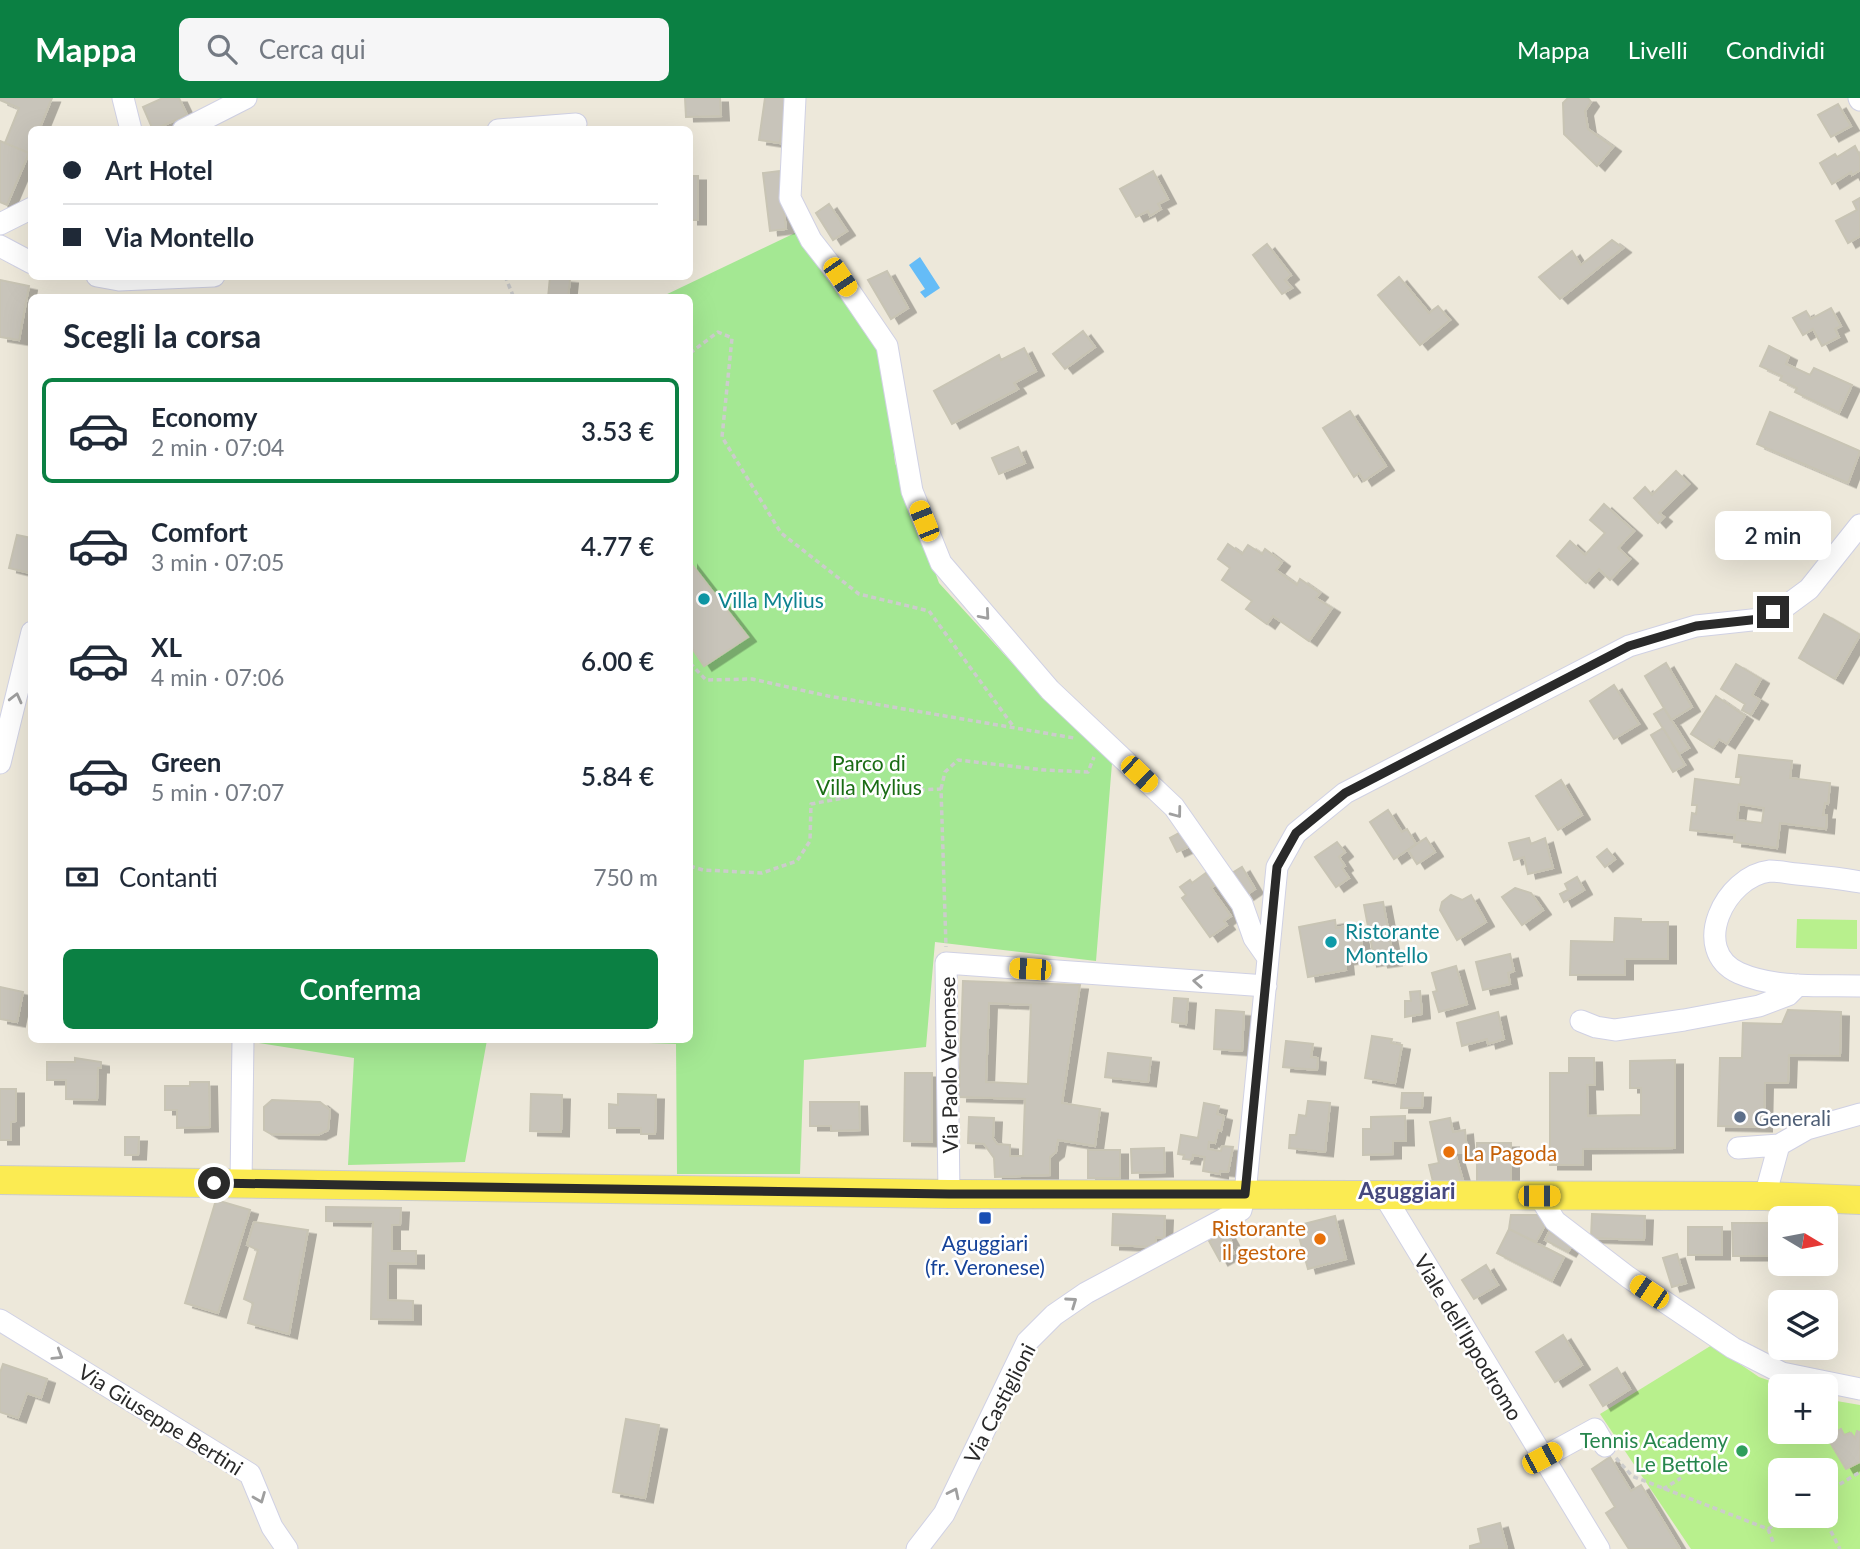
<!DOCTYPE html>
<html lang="it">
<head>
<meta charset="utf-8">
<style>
  body { margin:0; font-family:Lato,sans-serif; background:#f6f6f7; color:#1f2937; height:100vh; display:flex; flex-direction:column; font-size:26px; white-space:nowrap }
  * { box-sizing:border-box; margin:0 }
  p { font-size:23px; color:#747a83 }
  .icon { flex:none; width:38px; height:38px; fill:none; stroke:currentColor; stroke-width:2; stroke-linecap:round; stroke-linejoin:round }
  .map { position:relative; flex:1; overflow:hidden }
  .side { position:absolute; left:28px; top:196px; width:665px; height:749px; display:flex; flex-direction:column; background:#fff; border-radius:10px; box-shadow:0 7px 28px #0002 }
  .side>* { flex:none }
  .banner { position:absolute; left:28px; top:28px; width:665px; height:154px; border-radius:10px; box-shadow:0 7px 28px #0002; display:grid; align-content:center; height:154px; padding:0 35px; background:#fff }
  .needle { width:46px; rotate:100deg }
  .fabs { position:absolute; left:1768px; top:1108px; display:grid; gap:14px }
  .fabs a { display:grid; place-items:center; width:70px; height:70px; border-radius:10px; background:#fff; box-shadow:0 7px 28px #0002; font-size:35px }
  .end { position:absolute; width:32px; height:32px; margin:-16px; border:9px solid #2a2a2a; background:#fff; box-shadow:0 0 0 4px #fff }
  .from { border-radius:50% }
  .bubble { position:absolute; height:49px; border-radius:10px; background:#fff; box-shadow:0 7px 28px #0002; font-size:23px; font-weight:600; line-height:49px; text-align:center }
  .car { position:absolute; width:21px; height:42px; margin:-21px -10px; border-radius:9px; box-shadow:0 0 5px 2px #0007; background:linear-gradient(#f5c518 24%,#345 0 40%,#f5c518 0 76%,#345 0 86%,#f5c518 0) }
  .banner b { display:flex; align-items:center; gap:24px; height:66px; font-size:26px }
  .banner b+b { border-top:2px solid #e0e1e3 }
  .banner i { width:18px; height:18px; background:#1f2937 }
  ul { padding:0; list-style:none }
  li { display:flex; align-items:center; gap:21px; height:105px; margin:0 14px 10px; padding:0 21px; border:4px solid transparent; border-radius:10px }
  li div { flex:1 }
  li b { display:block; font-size:26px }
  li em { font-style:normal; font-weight:600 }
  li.current { border-color:#0b8043 }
  li>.icon { width:63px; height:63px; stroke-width:1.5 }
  h2 { padding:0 35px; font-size:32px; line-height:84px }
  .pay { display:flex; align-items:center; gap:18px; height:77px; padding:0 35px; font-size:26px }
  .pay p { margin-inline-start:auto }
  .action { display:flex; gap:14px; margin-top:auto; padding:14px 35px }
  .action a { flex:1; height:80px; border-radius:10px; background:#0b8043; color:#fff; font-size:28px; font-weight:600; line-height:80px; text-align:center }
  header { display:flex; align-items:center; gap:42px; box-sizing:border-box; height:98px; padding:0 35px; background:#0b8043; color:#fff }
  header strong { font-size:33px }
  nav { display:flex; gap:38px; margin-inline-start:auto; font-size:24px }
  .search { width:490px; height:63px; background:#f6f6f7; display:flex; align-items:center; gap:18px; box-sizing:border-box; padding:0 24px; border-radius:10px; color:#747a83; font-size:26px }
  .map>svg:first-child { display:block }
  .green { fill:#a4e893 }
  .pitch { fill:#b8f08d; fill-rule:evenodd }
  .water { fill:#65bcf7 }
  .building { fill:#c8c4ba; stroke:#c8c4b4; stroke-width:2; fill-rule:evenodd; filter:url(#shadow) }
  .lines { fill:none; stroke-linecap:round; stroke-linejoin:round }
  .minor-casing { stroke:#d0d1e4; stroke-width:23 }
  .major-casing { stroke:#ccc; stroke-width:30 }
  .path { stroke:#ccc; stroke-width:3.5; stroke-dasharray:5 3.5; stroke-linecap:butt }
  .minor { stroke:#fff; stroke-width:21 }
  .major { stroke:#fbeb52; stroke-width:28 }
  .oneway { stroke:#9f9f9f }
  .route { stroke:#2a2a2a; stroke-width:9 }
  .culture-dot { fill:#0f9aa8; stroke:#fff; stroke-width:2.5 }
  .service-dot { fill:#5c6f8a; stroke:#fff; stroke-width:2.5 }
  .food-dot { fill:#e8710a; stroke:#fff; stroke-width:2.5 }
  .transit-dot { fill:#1a4fb4; stroke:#fff; stroke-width:2.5 }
  .leisure-dot { fill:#2e9e5b; stroke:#fff; stroke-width:2.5 }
  .labels { text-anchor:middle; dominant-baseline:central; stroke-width:5; stroke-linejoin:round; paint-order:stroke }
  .culture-label { font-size:21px; fill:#0d838f; stroke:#fff; text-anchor:start }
  .park-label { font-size:21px; fill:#1a6c14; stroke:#fff }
  .street-label { font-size:21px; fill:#2a2a2a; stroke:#fff }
  .service-label { font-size:21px; fill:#4e5e75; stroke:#fff; text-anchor:start }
  .food-label { font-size:21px; fill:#c56008; stroke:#fff; text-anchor:start }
  .transit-label { font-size:21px; fill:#164399; stroke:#fff }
  .leisure-label { font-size:21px; fill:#27864d; stroke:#fff; text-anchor:end }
  .neighbourhood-label { font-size:23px; font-weight:bold; fill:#47497e; stroke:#fff }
</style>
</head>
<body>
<header>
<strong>Mappa</strong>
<div class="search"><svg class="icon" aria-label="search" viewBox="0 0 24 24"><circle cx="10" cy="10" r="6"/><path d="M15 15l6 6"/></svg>Cerca qui</div>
<nav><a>Mappa</a><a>Livelli</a><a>Condividi</a></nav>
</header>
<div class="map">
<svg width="1860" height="1451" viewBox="0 0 1860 1451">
  <defs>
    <filter id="shadow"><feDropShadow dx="8" dy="4.5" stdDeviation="0" flood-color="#0004"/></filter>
  </defs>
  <rect width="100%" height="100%" fill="#ede8da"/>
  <path class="green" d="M795,135L863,220L883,263L895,365L939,485L1043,599L1097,643L1112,665L1096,863L935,844L926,949L804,962L800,1076H677L676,946L566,942H690V200L661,199Z
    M239,942H487L465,1064L348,1067L354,960Z"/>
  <path class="pitch" d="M1797,821L1857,822V851L1796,850Z
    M1712,1247L1759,1279L1784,1288H1780V1334H1825V1301L1860,1307V1451H1691L1600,1316ZM1780,1372H1825V1418H1780Z"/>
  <path class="water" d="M920,159L940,190L925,200L920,194L925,191L909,167Z"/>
  <path class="building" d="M0,0H52L39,32H32V49L29,55L5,45L19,10L0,2Z
    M163,0H179L187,17L153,32L143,9Z
    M685,0H720L721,18L686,19Z
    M765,0H787L780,45L759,42Z
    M1568,0H1588L1591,4L1585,13L1588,31L1613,49L1597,68L1564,36L1563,5Z
    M1838,6L1851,28L1831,39L1818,17Z
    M0,43L29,55L7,107L0,104Z
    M1855,48L1860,58V72L1852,77L1851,74L1832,86L1820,65L1835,56L1837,59Z
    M779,73L786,131L770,133L763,75Z
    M1153,73L1168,101L1158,106L1161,111L1150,118L1148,113L1136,119L1120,91Z
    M690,78H698V122H690Z
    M1860,100V138L1848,145L1836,123L1857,112L1853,104Z
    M829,106L847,133L833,142L816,115Z
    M1612,142L1623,150L1560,201L1539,179L1572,153L1581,167Z
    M1267,146L1291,177L1285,182L1292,190L1282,196L1253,157Z
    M887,173L908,210L891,221L868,182Z
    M550,179L570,181L568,200H548Z
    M1399,179L1429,215L1438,208L1450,222L1420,247L1378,197Z
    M0,182L29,188L19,242L0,239Z
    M1831,210L1841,228L1835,231L1839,239L1822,248L1813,231L1803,237L1793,220L1806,213L1811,221Z
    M1083,233L1095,249L1065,271L1053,256Z
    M1769,248L1789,258L1786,266L1810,277L1814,270L1852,287L1839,315L1795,294L1797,290L1780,282L1782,278L1760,268Z
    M1024,250L1036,273L1014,285L1018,291L952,326L934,293L999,257L1001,262Z
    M1350,313L1386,368L1364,383L1359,375L1354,379L1323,330Z
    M1770,314L1860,353L1848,385L1757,346Z
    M1018,349L1025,365L999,376L992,360Z
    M1676,373L1689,386L1659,415L1664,419L1658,425L1634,400L1645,389L1652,397Z
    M1604,406L1634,433L1618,450L1630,461L1610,482L1599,471L1586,485L1557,458L1570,443L1585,457L1605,435L1590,422Z
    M17,437L32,440L30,475L9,470Z
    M1228,446L1242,456L1248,447L1262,456L1265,451L1282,464L1276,472L1297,487L1300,481L1320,495L1316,500L1332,510L1309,543L1273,518L1267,526L1246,511L1252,503L1222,482L1230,470L1218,461Z
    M690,464L748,539L704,568L690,547Z
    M1824,516L1860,537L1835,581L1799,560Z
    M1666,565L1692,609L1671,622L1645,578Z
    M1736,566L1761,581L1752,597L1760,602L1751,617L1742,612L1745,606L1721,591Z
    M1614,587L1639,626L1614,641L1590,603Z
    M1716,598L1745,618L1727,646L1719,641L1713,650L1691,636Z
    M1664,610L1689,650L1679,656L1654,616Z
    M1663,630L1685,667L1673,674L1651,637Z
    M1739,657L1792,663L1790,680L1830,685L1828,706L1825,705L1823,717H1827L1826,731L1780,725L1777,750L1734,744L1735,737L1690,732L1692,715L1696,716L1697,707H1692L1695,681L1740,687L1741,679H1736ZM1739,706L1764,710L1762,725L1737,722Z
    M1561,682L1582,717L1558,732L1536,698Z
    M1388,712L1402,734L1407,731L1416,746L1394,761L1370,724Z
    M1183,733L1190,748L1177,754L1170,740Z
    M1426,740L1435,754L1417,766L1408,752Z
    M1529,740L1531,746L1545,740L1553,770L1528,776L1524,759L1514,762L1509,745Z
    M1337,744L1345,754L1339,759L1345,768L1342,770L1349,780L1336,789L1315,759Z
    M1607,751L1615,761L1605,769L1597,759Z
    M1242,769L1255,791L1246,797L1232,775Z
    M1206,775L1215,787L1211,790L1231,818L1224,823L1227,827L1210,839L1182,800L1186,797L1180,789L1190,782L1192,785Z
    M1577,779L1584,792L1564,804L1560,796L1568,792L1565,786Z
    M1515,790L1531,795L1543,812L1522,827L1502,799Z
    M1451,797L1462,802L1471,797L1486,824L1457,842L1440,812L1442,804Z
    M1383,804L1394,863L1380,865L1379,862L1369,864L1368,856L1373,855L1364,807Z
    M1615,820L1641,821V824H1668V861H1625V877H1570L1571,843L1614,844Z
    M1335,822L1336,830L1358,826L1364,859L1345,862L1346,872L1308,879L1299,829Z
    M1510,856L1514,873L1508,875L1510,886L1483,892L1476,864Z
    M1456,868L1467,906L1439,914L1433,894L1437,893L1432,875Z
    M963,883L1080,887L1062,1005L1100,1011L1095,1048L1058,1042L1056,1054L1050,1059V1077L995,1079L994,1060L984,1046L968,1045L969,1019L994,1020L993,1040L997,1046L1010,1047V1058H1023L1025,1001L959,999ZM989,905L1031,907L1028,986L986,984Z
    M0,889L23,894L17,924L0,921Z
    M1420,893L1422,916L1405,919V903H1411L1410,894Z
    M1174,900L1188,901L1186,926L1172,924Z
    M1216,912L1244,914L1242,953L1214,951Z
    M1788,912L1841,914L1840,958L1789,957L1788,985H1765L1764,1029L1718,1028L1720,960H1742L1743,925L1782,926Z
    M1498,914L1504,941L1488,946L1487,941L1462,948L1457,925Z
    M1372,938L1392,941L1391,945L1402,947L1395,985L1365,980Z
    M1286,943L1313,946L1311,959L1318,960L1317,972L1283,969Z
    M1108,955L1151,960L1148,984L1105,979Z
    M75,960L101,964V970H98L97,1002L66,1001V982H47V964H75Z
    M1569,960H1594L1595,987H1587L1588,1018L1641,1017V990H1630V963L1675,962V1050L1583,1051V1067H1550V975H1569Z
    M905,975H932V1044L904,1043Z
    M190,984H209L210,1029L177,1030V1012H165V988H190Z
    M0,991H16V1023L11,1024V1042H0Z
    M1402,995H1423L1422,1010H1401Z
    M531,996L562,997L561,1034L530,1033Z
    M618,996L656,997L655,1036H641V1030H609V1006L618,1007Z
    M272,1002L320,1004L330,1012L328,1032L318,1037L271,1036L264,1032V1009Z
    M1308,1003L1330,1005L1325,1054L1289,1050L1290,1037H1296L1299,1017L1306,1018Z
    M810,1004H859L860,1032L831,1033V1028H810Z
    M1204,1005L1219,1008L1217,1016L1224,1018L1221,1033L1218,1032L1215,1045L1209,1044L1208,1051L1221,1053L1222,1048L1233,1049L1228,1074L1220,1073V1076L1203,1073L1205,1059L1193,1057L1192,1062L1183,1061L1184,1057L1178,1056L1181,1037L1198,1040Z
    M1405,1018L1406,1043H1393V1056L1363,1057V1031H1371V1019Z
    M1450,1020L1453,1034L1465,1032L1467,1054L1455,1055L1464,1086L1434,1088L1429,1067L1439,1065L1430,1024Z
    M125,1039H139L138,1057H125Z
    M1477,1045H1511V1087H1477Z
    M1164,1050L1165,1074L1132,1075L1131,1051Z
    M1088,1052H1120V1080H1088Z
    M216,1102L250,1112L218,1215L185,1205Z
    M326,1109L401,1110L400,1127H392V1153H416V1166L388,1165V1202L413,1203V1222L371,1221L373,1124L326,1123Z
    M1113,1116L1165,1118L1164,1140L1156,1139L1155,1149L1112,1147Z
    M1592,1116L1645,1118L1644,1142L1591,1140Z
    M1511,1117H1543L1544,1129L1536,1144L1509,1131Z
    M1335,1118L1346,1161L1308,1171L1296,1128Z
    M254,1124L308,1132L289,1236L248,1225L253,1205L244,1201L258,1152L247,1147Z
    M1732,1125H1780V1158H1733Z
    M1688,1129H1722V1157H1688Z
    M1509,1131L1564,1159L1552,1183L1497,1155Z
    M1226,1134L1231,1143L1228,1144L1234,1155L1220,1163L1209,1143Z
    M1549,1134L1573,1146L1568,1154L1545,1142Z
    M1677,1156L1686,1185L1672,1189L1663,1160Z
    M1486,1167L1498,1187L1474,1201L1462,1182Z
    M1563,1237L1582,1267L1555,1284L1536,1254Z
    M3,1266L47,1281L41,1300L27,1295L18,1320L0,1314V1275Z
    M1617,1270L1630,1291L1603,1308L1590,1287Z
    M626,1321L659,1327L645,1400L613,1394Z
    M1841,1331L1844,1337L1851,1335L1855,1340L1857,1333L1860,1334V1364L1846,1371L1827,1339Z
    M1610,1359L1631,1393L1641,1387L1680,1451H1629L1606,1415L1615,1409L1592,1371Z
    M1500,1425L1507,1451H1470V1448L1481,1445L1478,1431Z"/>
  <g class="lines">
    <g class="minor-casing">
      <path id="minor" d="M123,0L131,32
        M795,0L790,100L811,142L840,179L887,248L912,393L941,465L1050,592L1174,709L1242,806L1254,840L1268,860
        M1859,0L1860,2
        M183,32L246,0
        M498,32L576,26
        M0,126L32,110
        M0,148L32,165
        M97,178L119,182L214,178
        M0,665L32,534
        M1860,784C1839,780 1818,778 1797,776C1788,775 1778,773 1770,773C1725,778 1689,852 1739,875C1775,891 1822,887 1860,888
        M1581,923L1596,929L1615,932L1684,922L1759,908L1788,897L1798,887
        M1738,1050L1779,1047
        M241,1085L243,942
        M949,1096L946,865L1266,888
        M1384,1097L1599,1451
        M1539,1098L1555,1123L1628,1179L1733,1250L1782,1275L1860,1291
        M1765,1098L1779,1047L1807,1031L1860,1016
        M0,1222L250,1376L272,1429L287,1451
        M1542,1360L1595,1331L1605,1348
        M917,1451L944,1416L1027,1244L1054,1217L1086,1195L1241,1112L1245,1096L1277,769L1296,735L1345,695L1629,548L1696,528L1761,521L1786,508L1809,491L1860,427"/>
    </g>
    <g class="major-casing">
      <path id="major" d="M0,1082L949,1096L1765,1098L1860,1102"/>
    </g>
    <path class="path" d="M505,178L514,200
      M690,255L718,234L732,240L722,339L781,435L859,496L929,513L1013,628
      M690,565L706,582L752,581L828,598L1074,640
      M941,691L945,674L958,662L1044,672L1088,674L1094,659
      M690,768L703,772L762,775L797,763L810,743L811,706L876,694L941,691L946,849
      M1616,1360L1632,1378L1768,1431L1790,1418
      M1663,1391L1681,1380
      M1825,1395L1860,1374
      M1823,1418L1840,1451
      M1768,1431L1774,1446"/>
    <use href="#minor" class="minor"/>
    <use href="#major" class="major"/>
  </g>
  <defs><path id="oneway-chevron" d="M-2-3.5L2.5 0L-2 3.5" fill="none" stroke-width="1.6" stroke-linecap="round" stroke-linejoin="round" transform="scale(1.75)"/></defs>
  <g class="oneway">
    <use href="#oneway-chevron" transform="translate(985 517) rotate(49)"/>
    <use href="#oneway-chevron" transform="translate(16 600) rotate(-76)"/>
    <use href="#oneway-chevron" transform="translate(1177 715) rotate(53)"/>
    <use href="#oneway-chevron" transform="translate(1198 883) rotate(-176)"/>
    <use href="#oneway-chevron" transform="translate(1072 1204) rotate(-35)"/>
    <use href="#oneway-chevron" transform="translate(58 1257) rotate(32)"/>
    <use href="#oneway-chevron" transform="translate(954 1395) rotate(-64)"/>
    <use href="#oneway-chevron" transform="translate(260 1400) rotate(68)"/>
  </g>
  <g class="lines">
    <path class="route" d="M214,1085L949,1096H1245L1277,769L1296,735L1345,695L1629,548L1696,528L1760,521L1773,514"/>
  </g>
  <g class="culture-dot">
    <circle cx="704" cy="501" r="7"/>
    <circle cx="1331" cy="844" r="7"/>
  </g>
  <circle class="service-dot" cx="1740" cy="1019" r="7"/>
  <g class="food-dot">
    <circle cx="1449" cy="1054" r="7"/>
    <circle cx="1320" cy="1141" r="7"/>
  </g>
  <rect class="transit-dot" x="978" y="1113" width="14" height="14" rx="3.5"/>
  <circle class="leisure-dot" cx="1742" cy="1353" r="7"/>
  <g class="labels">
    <g class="culture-label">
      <text x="718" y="501">Villa Mylius</text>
      <text x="1345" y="832">Ristorante<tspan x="1345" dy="24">Montello</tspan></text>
    </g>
    <g class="park-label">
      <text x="869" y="664">Parco di<tspan x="869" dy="24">Villa Mylius</tspan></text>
    </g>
    <g class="street-label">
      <text transform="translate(948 967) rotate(-91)">Via Paolo Veronese</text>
      <text transform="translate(1469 1239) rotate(59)">Viale dell'Ippodromo</text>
      <text transform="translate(999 1305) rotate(-63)">Via Castiglioni</text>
      <text transform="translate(161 1321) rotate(32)">Via Giuseppe Bertini</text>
    </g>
    <g class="service-label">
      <text x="1754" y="1019">Generali</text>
    </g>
    <g class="food-label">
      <text x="1463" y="1054">La Pagoda</text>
      <text x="1306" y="1129" text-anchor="end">Ristorante<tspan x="1306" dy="24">il gestore</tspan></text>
    </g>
    <g class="transit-label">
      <text x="985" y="1144">Aguggiari<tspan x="985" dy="24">(fr. Veronese)</tspan></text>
    </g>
    <g class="leisure-label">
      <text x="1728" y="1341">Tennis Academy<tspan x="1728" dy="24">Le Bettole</tspan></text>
    </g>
    <g class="neighbourhood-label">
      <text x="1407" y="1092">Aguggiari</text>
    </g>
  </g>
</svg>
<div class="fabs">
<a><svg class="needle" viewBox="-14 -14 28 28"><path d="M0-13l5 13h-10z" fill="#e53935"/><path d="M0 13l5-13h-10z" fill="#747a83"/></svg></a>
<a><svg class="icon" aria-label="layers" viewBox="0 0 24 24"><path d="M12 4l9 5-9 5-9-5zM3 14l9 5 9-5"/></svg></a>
<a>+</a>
<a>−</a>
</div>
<i class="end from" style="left:214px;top:1085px"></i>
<i class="end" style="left:1773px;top:514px"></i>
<div class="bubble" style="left:1715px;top:413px;width:116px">2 min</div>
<i class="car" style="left:840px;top:179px;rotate:146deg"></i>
<i class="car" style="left:924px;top:423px;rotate:338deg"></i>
<i class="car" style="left:1139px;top:676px;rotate:134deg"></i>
<i class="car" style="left:1030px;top:871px;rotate:274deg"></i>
<i class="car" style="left:1539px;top:1098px;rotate:90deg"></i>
<i class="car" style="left:1649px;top:1194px;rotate:304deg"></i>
<i class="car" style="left:1542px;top:1360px;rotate:62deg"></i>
<div class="banner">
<b><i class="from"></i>Art Hotel</b>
<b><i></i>Via Montello</b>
</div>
<section class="side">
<h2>Scegli la corsa</h2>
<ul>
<li class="current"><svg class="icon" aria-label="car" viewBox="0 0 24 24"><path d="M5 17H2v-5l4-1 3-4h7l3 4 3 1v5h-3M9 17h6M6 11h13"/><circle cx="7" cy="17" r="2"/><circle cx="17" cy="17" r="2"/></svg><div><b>Economy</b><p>2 min · 07:04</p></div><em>3.53 €</em></li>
<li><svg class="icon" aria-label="car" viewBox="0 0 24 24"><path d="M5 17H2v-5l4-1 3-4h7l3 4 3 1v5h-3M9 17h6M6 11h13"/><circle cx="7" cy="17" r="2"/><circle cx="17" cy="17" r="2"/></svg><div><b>Comfort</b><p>3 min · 07:05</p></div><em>4.77 €</em></li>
<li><svg class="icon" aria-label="car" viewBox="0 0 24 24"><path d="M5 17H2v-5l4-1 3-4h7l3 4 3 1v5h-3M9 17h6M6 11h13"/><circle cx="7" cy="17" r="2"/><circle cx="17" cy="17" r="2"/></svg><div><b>XL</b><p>4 min · 07:06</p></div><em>6.00 €</em></li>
<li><svg class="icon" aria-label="car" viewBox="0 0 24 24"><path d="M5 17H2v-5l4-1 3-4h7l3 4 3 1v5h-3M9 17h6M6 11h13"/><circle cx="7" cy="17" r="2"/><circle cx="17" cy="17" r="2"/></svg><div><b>Green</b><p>5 min · 07:07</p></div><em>5.84 €</em></li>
</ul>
<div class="pay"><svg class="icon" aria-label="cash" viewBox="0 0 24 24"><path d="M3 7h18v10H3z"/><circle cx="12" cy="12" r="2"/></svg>Contanti<p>750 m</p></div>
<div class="action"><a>Conferma</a></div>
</section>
</div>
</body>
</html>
